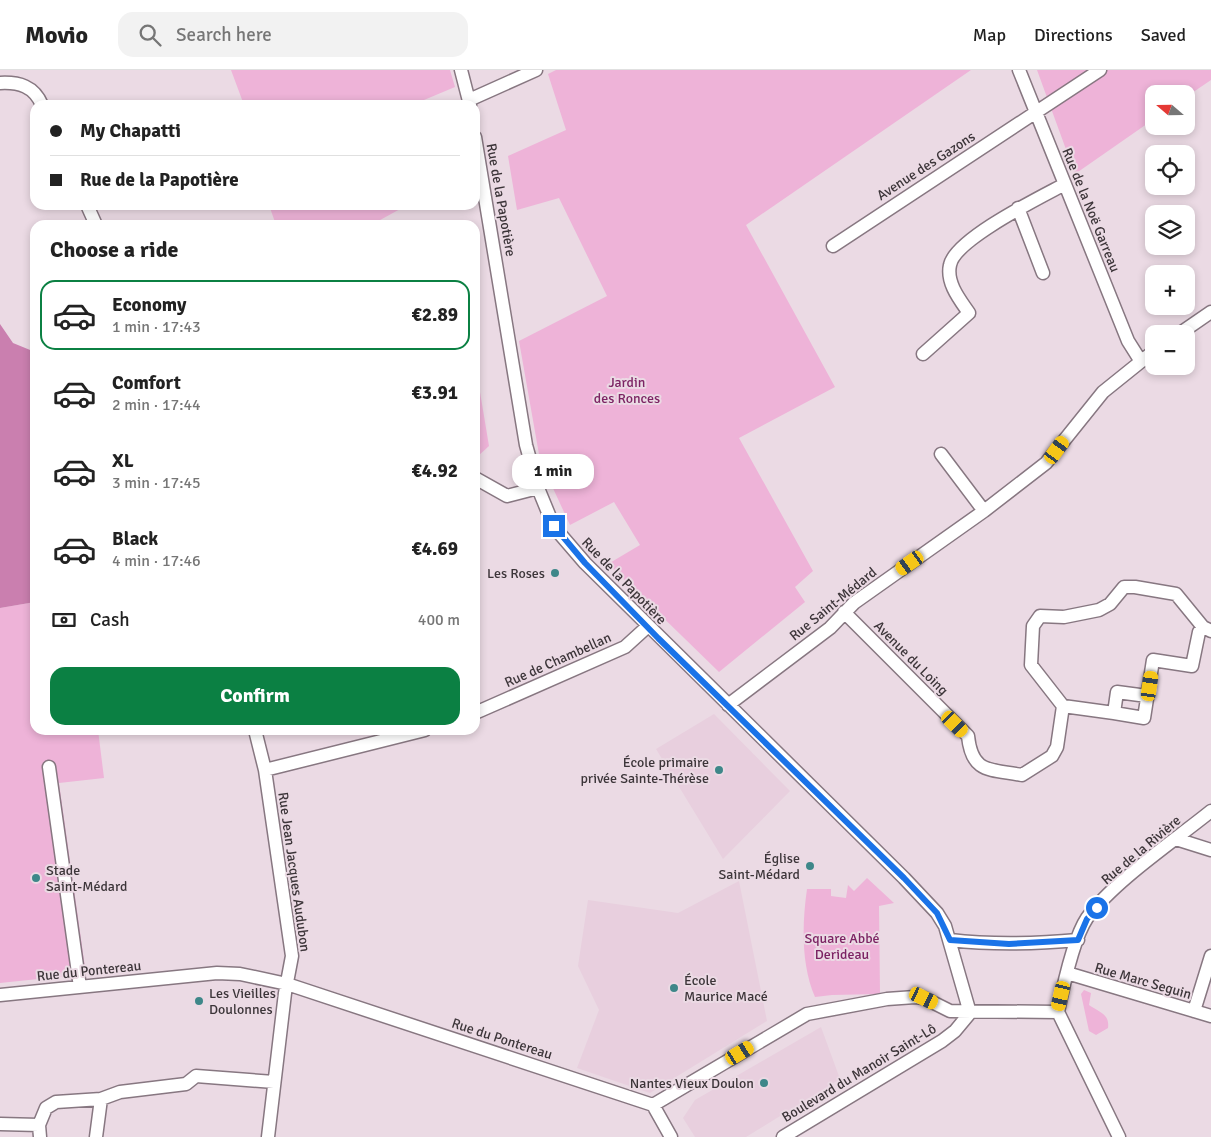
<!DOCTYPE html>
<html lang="en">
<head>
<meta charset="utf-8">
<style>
  body { margin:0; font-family:Signika,sans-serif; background:#f2f2f2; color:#222; height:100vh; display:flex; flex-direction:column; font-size:19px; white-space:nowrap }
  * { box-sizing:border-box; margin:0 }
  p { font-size:16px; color:#767676 }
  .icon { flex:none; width:28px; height:28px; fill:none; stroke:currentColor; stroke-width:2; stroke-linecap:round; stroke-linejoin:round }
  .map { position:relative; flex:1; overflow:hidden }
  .panel { position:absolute; left:30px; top:150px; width:450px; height:515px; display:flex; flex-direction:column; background:#fff; border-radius:15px; box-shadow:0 2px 8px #0003 }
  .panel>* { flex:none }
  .top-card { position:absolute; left:30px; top:30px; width:450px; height:110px; border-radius:15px; box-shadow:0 2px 8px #0003; display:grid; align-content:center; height:110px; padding:0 20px; background:#fff }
  .needle { width:32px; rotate:290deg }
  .tools { position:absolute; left:1145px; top:15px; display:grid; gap:10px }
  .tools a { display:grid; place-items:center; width:50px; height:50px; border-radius:10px; background:#fff; box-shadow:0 2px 8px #0003; font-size:25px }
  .end { position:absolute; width:22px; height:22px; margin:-11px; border:6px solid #1a73e8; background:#fff; box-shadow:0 0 0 2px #fff }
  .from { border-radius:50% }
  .bubble { position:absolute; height:35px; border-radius:15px; background:#fff; box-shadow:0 2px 8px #0003; font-size:16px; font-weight:700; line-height:35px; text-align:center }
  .car { position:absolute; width:15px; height:30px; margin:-15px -8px; border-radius:6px; box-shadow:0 0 4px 1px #0007; background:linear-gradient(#f5c518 24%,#345 0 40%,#f5c518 0 76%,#345 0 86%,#f5c518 0) }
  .top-card b { display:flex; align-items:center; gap:18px; height:48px; font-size:19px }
  .top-card b+b { border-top:1px solid #e0e0e0 }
  .top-card i { width:12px; height:12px; background:#222 }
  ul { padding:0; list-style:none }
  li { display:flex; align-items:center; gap:15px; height:70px; margin:0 10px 8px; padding:0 10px; border:2px solid transparent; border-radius:15px }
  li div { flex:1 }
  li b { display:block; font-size:19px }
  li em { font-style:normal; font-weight:700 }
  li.on { border-color:#0b8043 }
  li>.icon { width:45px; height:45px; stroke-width:1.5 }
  h2 { padding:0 20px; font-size:22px; line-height:60px }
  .pay { display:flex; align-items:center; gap:12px; height:55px; padding:0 20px; font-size:19px }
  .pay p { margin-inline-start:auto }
  .action { display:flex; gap:10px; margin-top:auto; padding:10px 20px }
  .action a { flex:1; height:58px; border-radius:15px; background:#0b8043; color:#fff; font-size:20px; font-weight:700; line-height:58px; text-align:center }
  header { display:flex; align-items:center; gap:30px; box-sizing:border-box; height:70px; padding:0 25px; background:#fff; border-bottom:1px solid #e0e0e0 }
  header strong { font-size:24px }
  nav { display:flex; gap:28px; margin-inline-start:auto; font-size:18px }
  .search { width:350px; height:45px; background:#f2f2f2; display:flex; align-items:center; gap:12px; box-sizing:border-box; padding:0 18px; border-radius:15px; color:#767676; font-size:19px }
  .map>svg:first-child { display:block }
  .built { fill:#e8cfde }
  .green { fill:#eeb3d8 }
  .forest { fill:#ca7faf }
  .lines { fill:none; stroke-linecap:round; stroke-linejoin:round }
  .minor-casing { stroke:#877781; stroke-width:15 }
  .minor { stroke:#fff; stroke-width:12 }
  .route { stroke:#1a73e8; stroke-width:6 }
  .poi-dot { fill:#3e8789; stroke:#ebdae4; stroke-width:2 }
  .labels { text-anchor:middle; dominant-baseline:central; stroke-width:4; stroke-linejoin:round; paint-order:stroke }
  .street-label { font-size:14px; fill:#3c3539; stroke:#ebdae4 }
  .park-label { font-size:14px; fill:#7c2363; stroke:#ebdae4 }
  .poi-label { font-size:14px; fill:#3c3539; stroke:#ebdae4; text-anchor:end }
</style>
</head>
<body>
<header>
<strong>Movio</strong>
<div class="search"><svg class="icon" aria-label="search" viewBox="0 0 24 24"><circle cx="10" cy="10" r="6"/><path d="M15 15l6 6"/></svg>Search here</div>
<nav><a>Map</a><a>Directions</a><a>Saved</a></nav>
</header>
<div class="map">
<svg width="1211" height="1067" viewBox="0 0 1211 1067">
  <rect width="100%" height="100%" fill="#ebdae4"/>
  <path class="built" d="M714,644L790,721L723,789L656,679Z
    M739,811L767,951L650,1023L577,998L599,940L578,896L588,830L678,843Z
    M821,957L840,1009L746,1067H695L683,1048L695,1030Z"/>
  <path class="green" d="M231,0H450L455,17L412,35H244Z
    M556,0H971L746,155L835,317L739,368L813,501L795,517L805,532L719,602L608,494L640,475L614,432L570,455L540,390L519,271L607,226L559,128L517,140L508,86L566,60L548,4Z
    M1037,0H1211V10L1186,27V24H1154V49L1075,104Z
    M269,135H401L402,138L371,155H276Z
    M475,292L489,376L477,387L475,386Z
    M35,532V660H98L104,708L59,713L86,904L0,913V538Z
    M867,808L894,833L879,836L880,924L832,925L815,927C801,895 802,854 807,819H831V826L846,828L848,815L854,821Z
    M1084,920L1091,923L1089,935C1099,942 1110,944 1108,958L1096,965L1089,961L1081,924Z"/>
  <path class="forest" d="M0,254L13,273L35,282V532L0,538Z"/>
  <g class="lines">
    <g class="minor-casing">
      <path id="minor" d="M461,0L470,35
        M1019,0L1128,271L1140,290
        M0,13C19,12 34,16 42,35
        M469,30L536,0
        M475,67L526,375L538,418L554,457L585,493L904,808L937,843L945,856L970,943
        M87,135L96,155
        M1018,138L1043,203
        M833,176L1100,0
        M1179,264L1211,242
        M923,284L969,243C960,230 946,213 950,195C955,169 1041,127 1065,114
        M941,384L984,441
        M475,408L507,426L538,418
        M844,542L968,666C972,704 990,699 1022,705L1052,686L1057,677L1063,636L1031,595L1033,556L1040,546L1064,547L1099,540L1110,534L1124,517H1135L1176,524L1203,557L1211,561
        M1147,626L1117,622L1114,643L1144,648L1153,590L1192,596L1199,562L1203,557
        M728,635L830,558L854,533L984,441L1046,393L1103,322L1154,281
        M1063,636L1114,643
        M475,643L625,577L647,557
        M255,660L265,700L292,886L285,923L268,1067
        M49,697L80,917
        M265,700L425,660
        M1176,769L1211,780
        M950,870C993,875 1034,874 1078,870
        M1067,903L1211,946
        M0,925L217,903L240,904L287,914L653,1035
        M1194,941L1211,886
        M1058,942C1063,917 1073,869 1087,848C1114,811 1174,771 1211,741
        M1058,942L1119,1067
        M653,1035L807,944L887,929L915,927L924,928L950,941L1058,942
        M653,1035L671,1067
        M0,1054L39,1055L40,1067
        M39,1055L46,1038L56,1032L101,1029
        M96,1067L101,1029L120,1022L186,1014L196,1006L274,1012
        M783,1067L942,971L955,961L970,943"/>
    </g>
    <use href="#minor" class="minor"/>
  </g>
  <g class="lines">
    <path class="route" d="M554,456L585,493L658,568L904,808L937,843L950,870L1009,874L1078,870L1087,849L1097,838"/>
  </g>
  <g class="poi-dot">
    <circle cx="555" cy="503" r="5"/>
    <circle cx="719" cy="700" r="5"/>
    <circle cx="810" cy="796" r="5"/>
    <circle cx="36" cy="808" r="5"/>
    <circle cx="674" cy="918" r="5"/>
    <circle cx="199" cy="931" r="5"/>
    <circle cx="764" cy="1013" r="5"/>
  </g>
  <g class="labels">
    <g class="street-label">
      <text transform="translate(926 96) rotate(-33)">Avenue des Gazons</text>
      <text transform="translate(501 130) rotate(80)">Rue de la Papotière</text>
      <text transform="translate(1091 140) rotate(68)">Rue de la Noë Garreau</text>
      <text transform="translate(624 511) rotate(46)">Rue de la Papotière</text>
      <text transform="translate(833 534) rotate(-39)">Rue Saint-Médard</text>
      <text transform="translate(911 588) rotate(45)">Avenue du Loing</text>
      <text transform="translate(558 590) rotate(-24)">Rue de Chambellan</text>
      <text transform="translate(1141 780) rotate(-40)">Rue de la Rivière</text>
      <text transform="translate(294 802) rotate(82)">Rue Jean Jacques Audubon</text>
      <text transform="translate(89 901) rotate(-6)">Rue du Pontereau</text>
      <text transform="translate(1143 911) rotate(16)">Rue Marc Seguin</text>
      <text transform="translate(502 969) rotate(18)">Rue du Pontereau</text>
      <text transform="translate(859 1003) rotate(-31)">Boulevard du Manoir Saint-Lô</text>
    </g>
    <g class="park-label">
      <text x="627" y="312">Jardin<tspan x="627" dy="16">des Ronces</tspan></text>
      <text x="842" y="868">Square Abbé<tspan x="842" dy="16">Derideau</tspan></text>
    </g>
    <g class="poi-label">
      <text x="545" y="503">Les Roses</text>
      <text x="709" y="692">École primaire<tspan x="709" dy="16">privée Sainte-Thérèse</tspan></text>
      <text x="800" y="788">Église<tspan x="800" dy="16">Saint-Médard</tspan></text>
      <text x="46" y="800" text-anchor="start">Stade<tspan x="46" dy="16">Saint-Médard</tspan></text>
      <text x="684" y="910" text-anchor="start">École<tspan x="684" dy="16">Maurice Macé</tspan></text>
      <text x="209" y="923" text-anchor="start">Les Vieilles<tspan x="209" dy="16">Doulonnes</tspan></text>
      <text x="754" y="1013">Nantes Vieux Doulon</text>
    </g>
  </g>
</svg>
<div class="tools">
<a><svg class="needle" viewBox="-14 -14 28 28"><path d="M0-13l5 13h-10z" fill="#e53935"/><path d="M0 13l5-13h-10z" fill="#767676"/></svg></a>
<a><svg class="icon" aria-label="locate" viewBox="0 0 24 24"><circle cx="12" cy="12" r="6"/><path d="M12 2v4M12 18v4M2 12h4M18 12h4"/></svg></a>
<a><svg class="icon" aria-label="layers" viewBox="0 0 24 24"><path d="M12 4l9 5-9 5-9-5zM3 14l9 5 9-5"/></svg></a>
<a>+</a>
<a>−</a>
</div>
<i class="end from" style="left:1097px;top:838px"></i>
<i class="end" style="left:554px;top:456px"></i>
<div class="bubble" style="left:512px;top:384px;width:82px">1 min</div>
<i class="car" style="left:1057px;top:380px;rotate:36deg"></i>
<i class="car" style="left:910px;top:493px;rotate:235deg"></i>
<i class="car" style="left:1150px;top:616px;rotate:8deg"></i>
<i class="car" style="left:955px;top:654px;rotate:135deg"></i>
<i class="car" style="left:1061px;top:926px;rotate:193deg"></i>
<i class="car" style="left:924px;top:928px;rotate:116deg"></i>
<i class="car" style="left:740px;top:983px;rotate:59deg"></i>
<div class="top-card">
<b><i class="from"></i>My Chapatti</b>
<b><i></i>Rue de la Papotière</b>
</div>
<section class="panel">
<h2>Choose a ride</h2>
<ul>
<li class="on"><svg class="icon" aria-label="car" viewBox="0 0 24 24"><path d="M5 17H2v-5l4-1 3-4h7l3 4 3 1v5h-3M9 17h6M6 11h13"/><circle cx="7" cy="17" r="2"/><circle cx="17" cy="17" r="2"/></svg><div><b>Economy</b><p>1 min · 17:43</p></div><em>€2.89</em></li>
<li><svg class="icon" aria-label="car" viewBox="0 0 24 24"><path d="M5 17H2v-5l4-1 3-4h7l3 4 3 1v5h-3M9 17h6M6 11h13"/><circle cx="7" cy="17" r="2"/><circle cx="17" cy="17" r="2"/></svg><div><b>Comfort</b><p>2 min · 17:44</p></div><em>€3.91</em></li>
<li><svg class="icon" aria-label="car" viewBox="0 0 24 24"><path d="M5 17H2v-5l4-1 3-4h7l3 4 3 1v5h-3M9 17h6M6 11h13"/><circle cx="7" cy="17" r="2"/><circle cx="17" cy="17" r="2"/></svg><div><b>XL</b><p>3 min · 17:45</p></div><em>€4.92</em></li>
<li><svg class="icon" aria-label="car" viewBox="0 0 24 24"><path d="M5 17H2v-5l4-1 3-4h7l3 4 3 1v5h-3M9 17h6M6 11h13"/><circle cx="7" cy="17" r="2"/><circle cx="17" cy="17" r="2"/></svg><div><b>Black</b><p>4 min · 17:46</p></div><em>€4.69</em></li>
</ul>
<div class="pay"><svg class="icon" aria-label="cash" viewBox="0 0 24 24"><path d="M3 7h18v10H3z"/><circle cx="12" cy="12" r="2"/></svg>Cash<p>400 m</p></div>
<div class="action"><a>Confirm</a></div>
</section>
</div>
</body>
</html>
